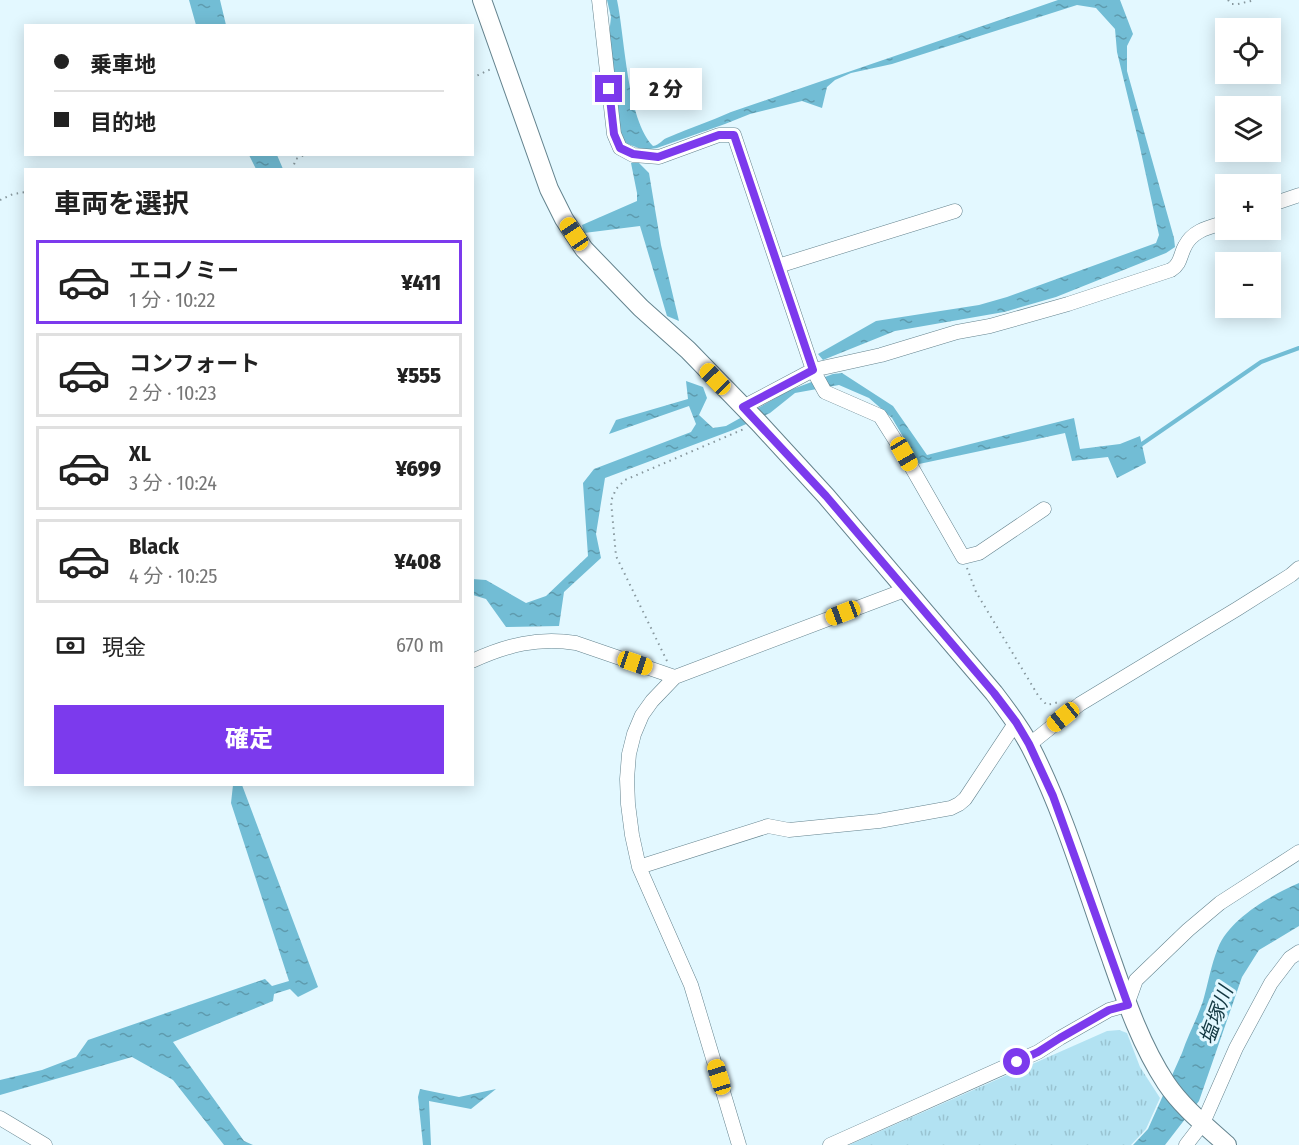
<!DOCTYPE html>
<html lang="ja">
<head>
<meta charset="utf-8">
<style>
  body { margin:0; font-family:"Fira Sans Condensed","Noto Sans JP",sans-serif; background:#f6f6f6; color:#222; height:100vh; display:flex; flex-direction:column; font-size:22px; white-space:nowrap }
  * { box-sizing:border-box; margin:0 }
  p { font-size:20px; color:#767676 }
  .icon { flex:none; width:33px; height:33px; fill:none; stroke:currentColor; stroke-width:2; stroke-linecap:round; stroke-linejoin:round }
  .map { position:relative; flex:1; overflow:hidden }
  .drawer { position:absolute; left:24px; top:168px; width:450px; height:618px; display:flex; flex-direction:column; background:#fff; border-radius:0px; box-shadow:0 3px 15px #0003 }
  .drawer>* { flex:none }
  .banner { position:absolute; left:24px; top:24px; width:450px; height:132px; border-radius:0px; box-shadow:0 3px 15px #0003; display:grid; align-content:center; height:132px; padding:0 30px; background:#fff }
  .tools { position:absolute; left:1215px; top:18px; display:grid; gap:12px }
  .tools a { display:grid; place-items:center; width:66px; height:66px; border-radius:0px; background:#fff; box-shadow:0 3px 15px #0003; font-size:30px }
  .end { position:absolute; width:27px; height:27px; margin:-14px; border:8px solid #7c3aed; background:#fff; box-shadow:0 0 0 3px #fff }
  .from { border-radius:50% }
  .bubble { position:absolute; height:42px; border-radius:0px; background:#fff; box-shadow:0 3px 15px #0003; font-size:20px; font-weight:800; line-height:42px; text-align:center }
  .car { position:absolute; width:18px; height:36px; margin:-18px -9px; border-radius:8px; box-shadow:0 0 4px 2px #0007; background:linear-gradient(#f5c518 24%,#345 0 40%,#f5c518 0 76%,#345 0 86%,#f5c518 0) }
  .banner b { display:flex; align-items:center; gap:21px; height:57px; font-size:22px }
  .banner b+b { border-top:2px solid #e0e0e0 }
  .banner i { width:15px; height:15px; background:#222 }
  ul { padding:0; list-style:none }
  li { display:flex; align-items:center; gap:18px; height:84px; margin:0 12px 9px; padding:0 18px; border:3px solid #e0e0e0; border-radius:0px }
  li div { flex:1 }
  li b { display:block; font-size:22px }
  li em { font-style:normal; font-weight:800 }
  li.on { border-color:#7c3aed }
  li>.icon { width:54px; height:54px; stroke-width:1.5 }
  h2 { padding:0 30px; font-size:27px; line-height:72px }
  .pay { display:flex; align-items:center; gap:15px; height:66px; padding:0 30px; font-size:22px }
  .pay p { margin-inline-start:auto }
  .button { display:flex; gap:12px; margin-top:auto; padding:12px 30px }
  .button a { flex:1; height:69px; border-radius:0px; background:#7c3aed; color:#fff; font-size:24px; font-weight:800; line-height:69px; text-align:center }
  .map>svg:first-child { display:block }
  .grass { fill:url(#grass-tufts) }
  .water { fill:url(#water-ripples) }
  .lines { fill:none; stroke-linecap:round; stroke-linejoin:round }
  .stream { stroke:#72bdd5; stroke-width:4 }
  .minor-casing { stroke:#64838e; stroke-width:15 }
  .tertiary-casing { stroke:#64838e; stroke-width:20 }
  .path { stroke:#87979d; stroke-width:2; stroke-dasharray:1.5 4.5; stroke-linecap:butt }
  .minor { stroke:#fff; stroke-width:14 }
  .tertiary { stroke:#fff; stroke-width:18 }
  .route { stroke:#7c3aed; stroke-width:8 }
  .labels { text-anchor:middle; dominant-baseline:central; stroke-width:6; stroke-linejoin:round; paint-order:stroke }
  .water-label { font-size:20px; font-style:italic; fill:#133842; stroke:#e3f8ff }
</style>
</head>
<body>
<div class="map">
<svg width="1299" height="1145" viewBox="0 0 1299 1145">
  <defs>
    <pattern id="grass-tufts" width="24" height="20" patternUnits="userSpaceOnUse" patternTransform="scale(1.5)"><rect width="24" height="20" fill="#b2e2f2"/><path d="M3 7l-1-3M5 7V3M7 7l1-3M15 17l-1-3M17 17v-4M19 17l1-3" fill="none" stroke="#99c3d1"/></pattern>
    <pattern id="water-ripples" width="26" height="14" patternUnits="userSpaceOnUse" patternTransform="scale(1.5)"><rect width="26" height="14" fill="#72bdd5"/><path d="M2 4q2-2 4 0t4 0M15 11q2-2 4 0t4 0" fill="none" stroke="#5e9bae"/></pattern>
  </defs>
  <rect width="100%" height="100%" fill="#e3f8ff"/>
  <path class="grass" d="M1119,1030L1127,1033L1140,1067L1160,1098L1146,1129L1131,1145H849L1107,1031Z"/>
  <path class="water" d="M189,0H220L226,25H196Z
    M607,0H617C625,38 627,119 653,146C660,145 662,139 669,137C690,128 711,121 731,112L1058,0H1120L1133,34L1127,46V71L1174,238L1175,247L1166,253L1056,297L1004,312L895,331L823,360L818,354L876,321L979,305L1007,297L1156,243L1159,235L1139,143L1117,52L1115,29L1096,8L1077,5L892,64L851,73L835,80L827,87L822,108L802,101L750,114L725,124L657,148L644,150L625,143L620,132L608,44L611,17Z
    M249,155H277L283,169H256Z
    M631,163H639L649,173L661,245L679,321L667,316L640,226L584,233L582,225L637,201V193Z
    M842,373L893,406L927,455L1074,418L1080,449L1120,444L1140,436L1146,463L1117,478L1108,457L1072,461L1065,433L919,464L892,418L869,398L839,385L795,393L770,413L733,430L605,478L596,534L601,558L564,592L559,626L506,627L486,599L473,595L472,579L486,580L526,603L546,596L588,556L583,483L594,469L691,432L696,424L689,406L609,434L616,420L688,399L686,381L703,387L707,398L699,415L713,428L726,426L790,390L833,374Z
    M233,785H242L318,987L298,997L290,989L274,994L273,1001L173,1042L244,1141L253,1145H224L173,1080L132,1057L0,1095V1080L42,1070L76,1057L88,1040L265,979L272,986L289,981L231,803Z
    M1299,883V926L1259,950L1242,977L1199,1101L1165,1145H1133L1148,1129L1182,1053C1188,1035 1197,1019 1203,1001C1208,984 1211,965 1218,948C1229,919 1271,895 1299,883Z
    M420,1089L459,1097L496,1089L471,1109L429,1101L431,1145H423L418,1097Z"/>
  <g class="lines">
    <path class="stream" d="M1139,446L1261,362L1299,348"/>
    <g class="minor-casing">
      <path id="minor" d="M599,0L614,134L620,148L633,155L659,157L719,135H734L813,370L825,392L880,416L904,454L963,557L979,553L1044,509
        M1270,205L1299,195
        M778,266L955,211
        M743,407L813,370L881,355L957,332L990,326L1068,304L1171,270C1181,264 1180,255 1185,246C1193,230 1210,227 1226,222
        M472,661C507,645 538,637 576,643L675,677
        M1030,744L1080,704L1237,609L1291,575L1299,568
        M639,867L768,826L789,830L879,821L951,808L959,804L965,799L1016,722
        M0,1118L45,1145
        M739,1145L691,985L639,867L632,835L628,804L627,779L629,754L634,734L642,715L652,701L675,677L905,590
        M830,1145L1038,1052L1060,1038L1109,1010L1127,1005L1136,980L1188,930L1220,903L1299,852
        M1186,1145L1203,1123L1236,1048L1271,983L1290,958L1299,952"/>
    </g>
    <g class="tertiary-casing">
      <path id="tertiary" d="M482,0L549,189L564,219L584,249L641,308L688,350L759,423L826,496L994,693C1007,710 1020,727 1030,746C1064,812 1086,888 1111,958C1126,1001 1141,1045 1166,1083C1182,1107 1206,1126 1227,1145"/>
    </g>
    <path class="path" d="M1228,0L1231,4H1238L1255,0
      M472,78L491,69
      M292,170L296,159L306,154
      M0,200L13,194L26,192
      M967,568L976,592L1039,697L1047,705L1059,702
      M667,661L616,556L611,501L616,489L625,480L744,429"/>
    <use href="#minor" class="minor"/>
    <use href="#tertiary" class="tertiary"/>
  </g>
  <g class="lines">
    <path class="route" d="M609,89L614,134L620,148L633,154L658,157L719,135H734L813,370L743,407L826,496L994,693L1016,722L1029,744L1053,796L1128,1005L1109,1010L1060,1038L1038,1052L1017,1062"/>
  </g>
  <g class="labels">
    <g class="water-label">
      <text transform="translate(1216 1015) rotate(-70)">塩塚川</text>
    </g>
  </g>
</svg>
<div class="tools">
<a><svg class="icon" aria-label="locate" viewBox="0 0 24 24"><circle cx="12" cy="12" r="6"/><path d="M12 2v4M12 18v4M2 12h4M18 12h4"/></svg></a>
<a><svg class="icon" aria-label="layers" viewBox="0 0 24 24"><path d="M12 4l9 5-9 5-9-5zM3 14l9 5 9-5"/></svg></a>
<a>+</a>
<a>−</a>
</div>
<i class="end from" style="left:1017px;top:1062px"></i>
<i class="end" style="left:609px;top:89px"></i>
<div class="bubble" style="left:630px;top:68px;width:72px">2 分</div>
<i class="car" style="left:574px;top:234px;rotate:326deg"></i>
<i class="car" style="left:715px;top:379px;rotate:316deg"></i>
<i class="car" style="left:904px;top:454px;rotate:150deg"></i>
<i class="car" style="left:843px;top:613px;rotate:249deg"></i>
<i class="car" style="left:635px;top:663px;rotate:109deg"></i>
<i class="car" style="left:1063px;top:717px;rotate:231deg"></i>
<i class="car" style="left:719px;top:1077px;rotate:343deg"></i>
<div class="banner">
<b><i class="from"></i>乗車地</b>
<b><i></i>目的地</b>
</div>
<section class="drawer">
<h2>車両を選択</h2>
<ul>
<li class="on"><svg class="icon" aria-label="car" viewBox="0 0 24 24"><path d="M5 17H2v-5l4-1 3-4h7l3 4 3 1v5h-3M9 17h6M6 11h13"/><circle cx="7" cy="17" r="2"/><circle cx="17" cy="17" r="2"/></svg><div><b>エコノミー</b><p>1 分 · 10:22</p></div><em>¥411</em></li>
<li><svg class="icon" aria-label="car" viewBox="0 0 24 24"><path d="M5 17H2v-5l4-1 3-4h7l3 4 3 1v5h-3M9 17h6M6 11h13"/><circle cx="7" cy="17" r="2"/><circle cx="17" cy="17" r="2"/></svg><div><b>コンフォート</b><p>2 分 · 10:23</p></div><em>¥555</em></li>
<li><svg class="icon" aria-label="car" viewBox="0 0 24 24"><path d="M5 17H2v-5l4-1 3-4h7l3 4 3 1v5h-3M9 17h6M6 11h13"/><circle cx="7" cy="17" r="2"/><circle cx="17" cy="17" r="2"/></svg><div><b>XL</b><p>3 分 · 10:24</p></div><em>¥699</em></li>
<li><svg class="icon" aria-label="car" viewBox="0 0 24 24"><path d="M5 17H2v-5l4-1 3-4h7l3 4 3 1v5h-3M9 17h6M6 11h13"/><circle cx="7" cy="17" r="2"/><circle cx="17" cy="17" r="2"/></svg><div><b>Black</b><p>4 分 · 10:25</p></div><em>¥408</em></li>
</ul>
<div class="pay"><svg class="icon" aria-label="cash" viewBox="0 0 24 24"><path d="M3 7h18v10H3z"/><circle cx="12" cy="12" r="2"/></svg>現金<p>670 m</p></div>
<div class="button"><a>確定</a></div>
</section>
</div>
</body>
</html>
